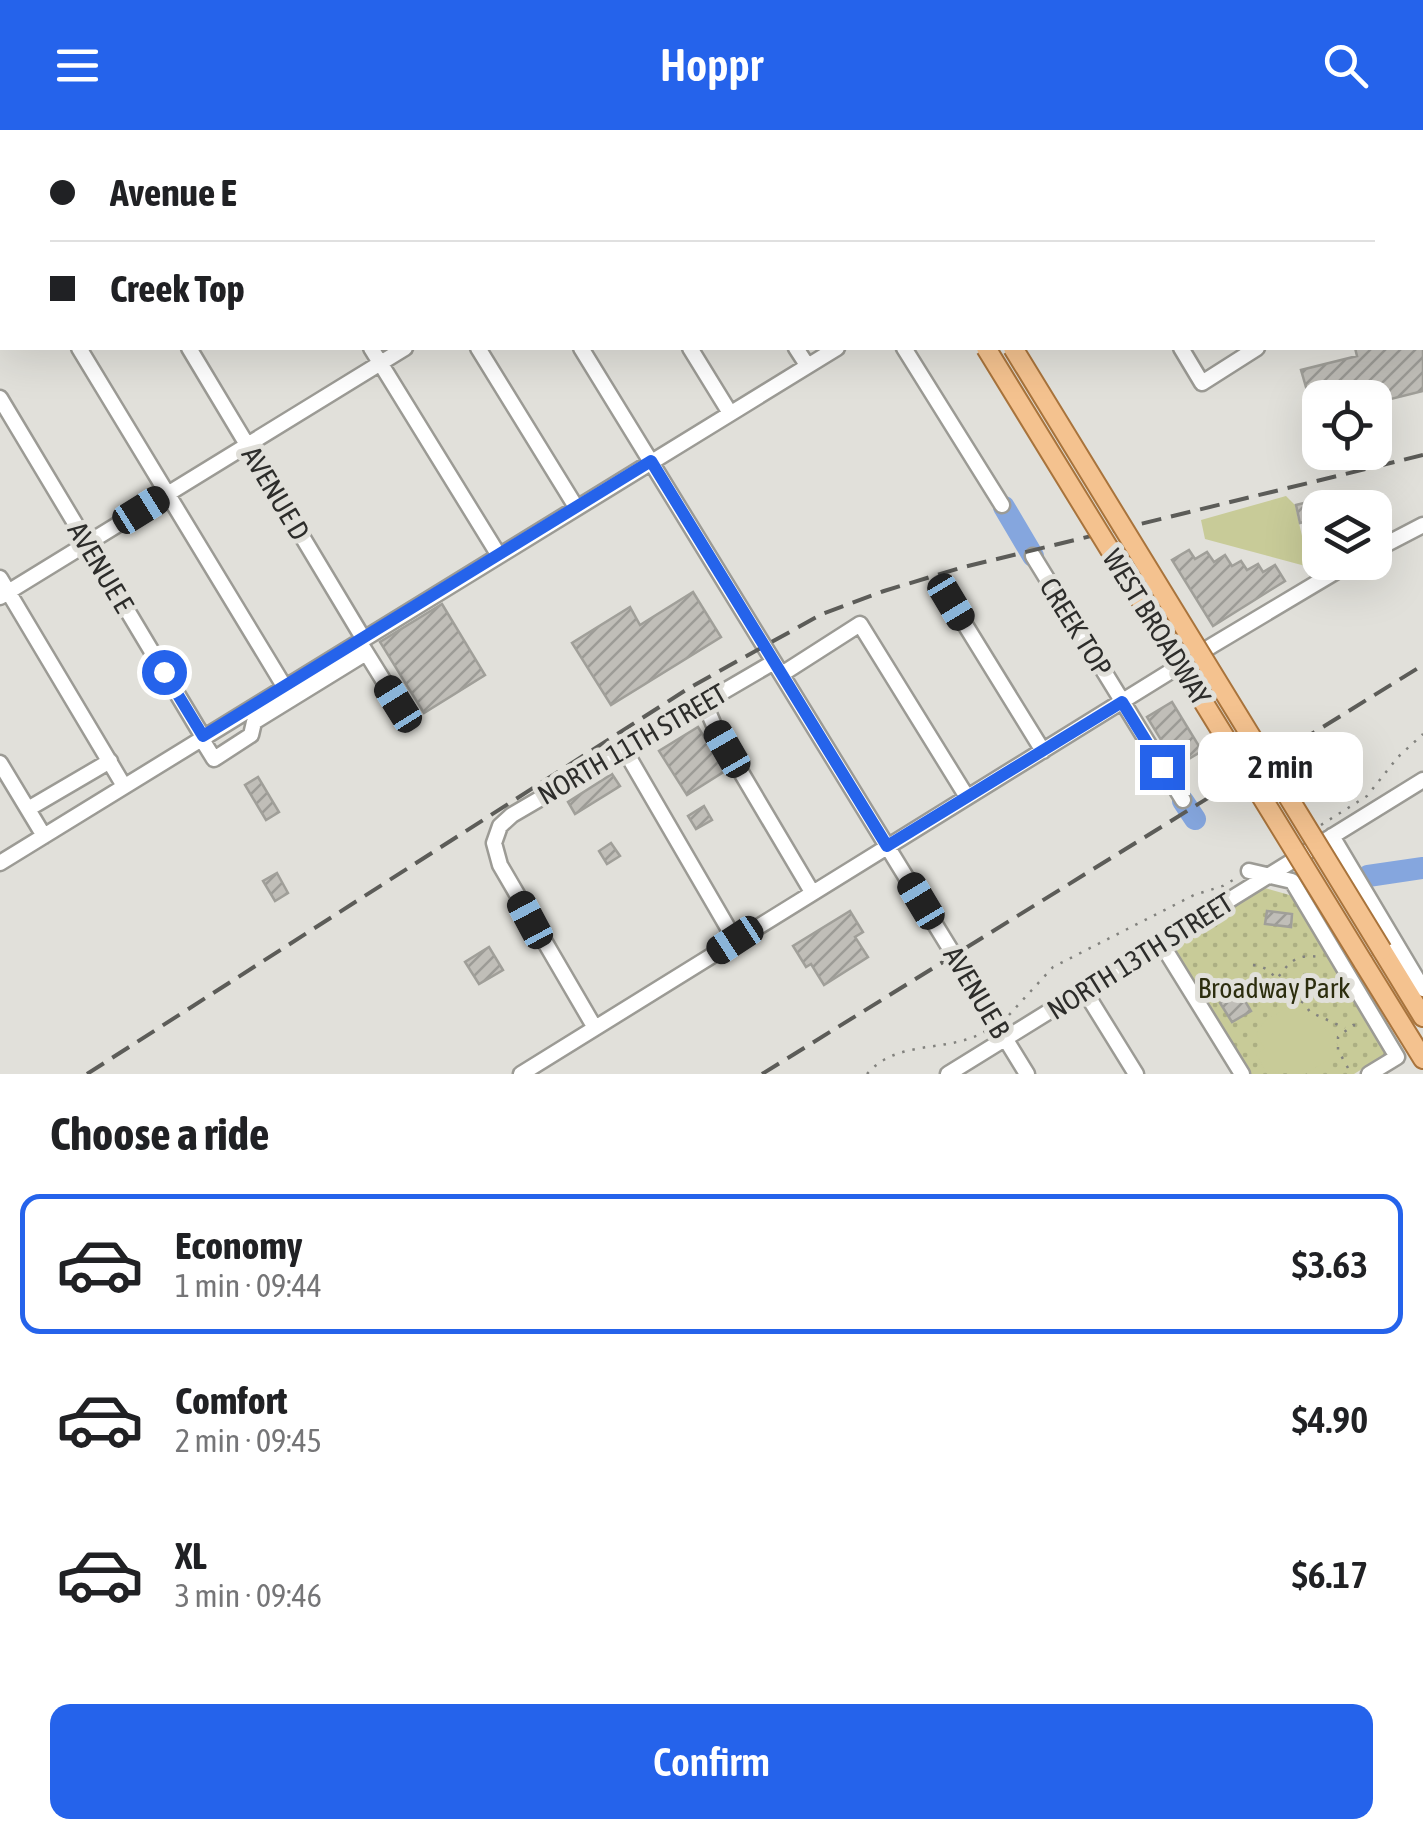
<!DOCTYPE html>
<html lang="en">
<head>
<meta charset="utf-8">
<style>
  body { margin:0; font-family:"Asap Condensed",sans-serif; background:#f6f6f6; color:#202124; height:100vh; display:flex; flex-direction:column; font-size:38px; white-space:nowrap }
  * { box-sizing:border-box; margin:0 }
  p { font-size:32px; color:#757577 }
  .icon { flex:none; width:55px; height:55px; fill:none; stroke:currentColor; stroke-width:2; stroke-linecap:round; stroke-linejoin:round }
  .map { position:relative; height:944px; overflow:hidden }
  .details { display:flex; flex-direction:column; background:#fff; flex:1 }
  .details>* { flex:none }
  .hud { position:absolute; left:0px; top:0px; width:1425px; height:220px; box-shadow:0 10px 40px #0002; display:grid; align-content:center; height:220px; padding:0 50px; background:#fff }
  .tools { position:absolute; left:1302px; top:250px; display:grid; gap:20px }
  .tools a { display:grid; place-items:center; width:90px; height:90px; border-radius:20px; background:#fff; box-shadow:0 10px 40px #0002; font-size:50px }
  .end { position:absolute; width:45px; height:45px; margin:-22px; border:12px solid #2563eb; background:#fff; box-shadow:0 0 0 5px #fff }
  .from { border-radius:50% }
  .bubble { position:absolute; height:70px; border-radius:20px; background:#fff; box-shadow:0 10px 40px #0002; font-size:32px; font-weight:600; line-height:70px; text-align:center }
  .car { position:absolute; width:30px; height:60px; margin:-30px -15px; border-radius:12px; box-shadow:0 0 8px 2px #0007; background:linear-gradient(#222 24%,#8ab4d8 0 40%,#222 0 76%,#8ab4d8 0 86%,#222 0) }
  .hud b { display:flex; align-items:center; gap:35px; height:95px; font-size:38px }
  .hud b+b { border-top:2px solid #e0e0e0 }
  .hud i { width:25px; height:25px; background:#202124 }
  ul { padding:0; list-style:none }
  li { display:flex; align-items:center; gap:30px; height:140px; margin:0 20px 15px; padding:0 30px; border:5px solid transparent; border-radius:20px }
  li div { flex:1 }
  li b { display:block; font-size:38px }
  li em { font-style:normal; font-weight:600 }
  li.active { border-color:#2563eb }
  li>.icon { width:90px; height:90px; stroke-width:1.5 }
  h2 { padding:0 50px; font-size:45px; line-height:120px }
  .button { display:flex; gap:20px; margin-top:auto; padding:20px 50px }
  .button a { flex:1; height:115px; border-radius:20px; background:#2563eb; color:#fff; font-size:40px; font-weight:600; line-height:115px; text-align:center }
  header { display:flex; justify-content:space-between; align-items:center; height:130px; padding:0 50px; background:#2563eb; color:#fff; font-size:45px; font-weight:600 }
  .map>svg:first-child { display:block }
  .green { fill:url(#green-dots) }
  .pitch { fill:#c8cb98 }
  .lines { fill:none; stroke-linecap:round; stroke-linejoin:round }
  .river { stroke:#85a6de; stroke-width:22 }
  .building { fill:url(#building-hatch); stroke:#a09f99; stroke-width:2.5 }
  .minor-casing { stroke:#9c9b95; stroke-width:19 }
  .major-casing { stroke:#a9743c; stroke-width:22 }
  .path { stroke:#82827e; stroke-width:2.5; stroke-dasharray:2.5 8; stroke-linecap:butt }
  .minor { stroke:#fff; stroke-width:14 }
  .major { stroke:#f4c28f; stroke-width:18 }
  .rail { stroke:#5c5c58; stroke-width:4; stroke-dasharray:20 10; stroke-linecap:butt }
  .major-bridge-casing { stroke:#a9743c; stroke-width:22; stroke-linecap:butt }
  .major-bridge { stroke:#f4c28f; stroke-width:18 }
  .route { stroke:#2563eb; stroke-width:12 }
  .labels { text-anchor:middle; dominant-baseline:central; stroke-width:10; stroke-linejoin:round; paint-order:stroke }
  .street-label { font-size:28px; fill:#2d2d2b; stroke:#e1e0da }
  .park-label { font-size:28px; fill:#2c2d0e; stroke:#e1e0da }
</style>
</head>
<body>
<header><svg class="icon" aria-label="menu" viewBox="0 0 24 24"><path d="M4 6h16M4 12h16M4 18h16"/></svg>Hoppr<svg class="icon" aria-label="search" viewBox="0 0 24 24"><circle cx="10" cy="10" r="6"/><path d="M15 15l6 6"/></svg></header>
<div class="map">
<svg width="1423" height="944" viewBox="0 0 1423 944">
  <defs>
    <pattern id="green-dots" width="8" height="8" patternUnits="userSpaceOnUse" patternTransform="scale(2.5)"><rect width="8" height="8" fill="#c8cb98"/><path d="M2 2h.1M6 6h.1" fill="none" stroke="#acaf83" stroke-width="1.8" stroke-linecap="round"/></pattern>
    <pattern id="building-hatch" width="6" height="6" patternUnits="userSpaceOnUse" patternTransform="scale(2.5)"><rect width="6" height="6" fill="#c0beb8"/><path d="M-1 1l2-2M0 6l6-6M5 7l2-2" fill="none" stroke="#9c9b96"/></pattern>
  </defs>
  <rect width="100%" height="100%" fill="#e1e0da"/>
  <path class="green" d="M1265,758L1293,766L1390,922L1354,944H1250L1171,815Z"/>
  <path class="pitch" d="M1286,366L1295,375L1309,437L1205,409L1201,390Z
    M1290,875L1331,893L1341,928L1333,933L1330,929L1305,944L1267,942L1256,925L1265,919L1256,904L1264,892Z"/>
  <g class="lines">
    <path class="river" d="M1004,377L1033,426
      M1183,671L1195,689
      M1368,746L1423,738"/>
  </g>
  <path class="building" d="M1355,218H1423V261L1375,273V268H1362L1358,252L1308,264L1301,240L1357,226Z
    M1349,362L1352,378H1320V388L1300,393L1296,375Z
    M1189,420L1195,429L1207,422L1214,432L1225,425L1232,436L1241,431L1247,440L1258,434L1263,442L1275,435L1285,451L1213,496L1172,430Z
    M693,462L721,507L611,575L572,513L630,477L640,495Z
    M442,474L485,545L424,583L380,512Z
    M1172,572L1202,621L1177,636L1147,587Z
    M698,597L725,641L687,665L659,621Z
    M612,644L620,656L575,684L568,672Z
    M258,647L279,682L266,690L245,655Z
    M704,676L712,690L696,699L688,686Z
    M611,713L620,726L607,734L599,721Z
    M277,743L288,763L275,771L263,751Z
    M850,781L863,802L855,807L868,827L824,855L811,834L806,837L793,816Z
    M1267,781L1292,784L1291,797L1265,794Z
    M489,817L503,840L479,854L465,832Z
    M1239,861L1251,881L1232,892L1220,873Z"/>
  <g class="lines">
    <g class="minor-casing">
      <path id="minor" d="M67,0L68,2
        M203,0L204,2
        M343,0L344,2
        M447,0L449,2
        M557,0L559,2
        M662,0L664,2
        M771,0L772,2
        M1405,0L1407,2
        M756,2L760,0
        M1187,2L1191,0
        M1422,28L1423,29
        M1422,121L1423,120
        M1422,192H1423
        M79,218L284,556
        M189,218L363,508
        M371,218L498,424
        M478,218L576,377
        M581,218L1027,944
        M690,218L730,283
        M796,218L807,235
        M904,218L1002,375
        M1181,218L1202,253L1257,218
        M0,268L203,607
        M1375,420L1423,395
        M1033,426L1183,670
        M0,448L124,656
        M940,454L1043,621
        M0,467L405,218
        M362,516L398,574
        M782,544L860,494L967,667
        M704,572L716,600L812,762
        M201,608L214,629L251,605L254,592L366,523
        M624,619L735,810
        M0,633L44,706
        M28,679L110,631
        M1332,706L1423,859
        M0,733L837,218
        M1249,741L1292,751L1397,927L1369,944
        M1161,813L1242,944
        M1084,860L1136,944
        M595,898L500,735L494,713L500,696L512,685L774,532
        M521,944L1213,515L1352,432
        M948,944L1423,650"/>
    </g>
    <g class="major-casing">
      <path id="major" d="M853,0L855,2
        M880,0L882,2
        M324,2L328,0
        M0,202L2,201
        M1382,820L1423,887
        M1363,832L1423,929"/>
    </g>
    <path class="path" d="M1321,695L1367,666L1398,627L1423,604
      M1253,835C1271,837 1276,848 1283,862L1304,873L1310,882L1345,898
      M1245,871C1256,864 1271,856 1279,846C1292,829 1298,824 1321,827
      M1009,885L1053,837L1194,765L1223,756L1238,747
      M1348,938L1338,920V907L1353,895L1362,897
      M867,944C898,908 947,924 986,901"/>
    <use href="#minor" class="minor"/>
    <use href="#major" class="major"/>
    <path class="rail" d="M87,944L689,558L822,484L884,461L960,438L1423,325
      M762,944L1423,535"/>
    <g class="major-bridge-casing">
      <path id="major-bridge" d="M986,218L1363,832
        M1013,218L1382,820"/>
    </g>
    <use href="#major-bridge" class="major-bridge"/>
  </g>
  <g class="lines">
    <path class="route" d="M164,542L203,606L651,331L887,716L1122,572L1162,637"/>
  </g>
  <g class="labels">
    <g class="street-label">
      <text transform="translate(276 363) rotate(59)">AVENUE D</text>
      <text transform="translate(101 437) rotate(59)">AVENUE E</text>
      <text transform="translate(1076 497) rotate(58)">CREEK TOP</text>
      <text transform="translate(1157 497) rotate(58)">WEST BROADWAY</text>
      <text transform="translate(632 614) rotate(-30)">NORTH 11TH STREET</text>
      <text transform="translate(1140 826) rotate(-32)">NORTH 13TH STREET</text>
      <text transform="translate(977 862) rotate(59)">AVENUE B</text>
    </g>
    <g class="park-label">
      <text x="1274" y="858">Broadway Park</text>
    </g>
  </g>
</svg>
<div class="tools">
<a><svg class="icon" aria-label="locate" viewBox="0 0 24 24"><circle cx="12" cy="12" r="6"/><path d="M12 2v4M12 18v4M2 12h4M18 12h4"/></svg></a>
<a><svg class="icon" aria-label="layers" viewBox="0 0 24 24"><path d="M12 4l9 5-9 5-9-5zM3 14l9 5 9-5"/></svg></a>
</div>
<i class="end from" style="left:164px;top:542px"></i>
<i class="end" style="left:1162px;top:637px"></i>
<div class="bubble" style="left:1198px;top:602px;width:165px">2 min</div>
<i class="car" style="left:141px;top:380px;rotate:58deg"></i>
<i class="car" style="left:951px;top:472px;rotate:149deg"></i>
<i class="car" style="left:398px;top:574px;rotate:328deg"></i>
<i class="car" style="left:727px;top:619px;rotate:330deg"></i>
<i class="car" style="left:921px;top:771px;rotate:329deg"></i>
<i class="car" style="left:530px;top:790px;rotate:332deg"></i>
<i class="car" style="left:735px;top:810px;rotate:237deg"></i>
<div class="hud">
<b><i class="from"></i>Avenue E</b>
<b><i></i>Creek Top</b>
</div>
</div>
<section class="details">
<h2>Choose a ride</h2>
<ul>
<li class="active"><svg class="icon" aria-label="car" viewBox="0 0 24 24"><path d="M5 17H2v-5l4-1 3-4h7l3 4 3 1v5h-3M9 17h6M6 11h13"/><circle cx="7" cy="17" r="2"/><circle cx="17" cy="17" r="2"/></svg><div><b>Economy</b><p>1 min · 09:44</p></div><em>$3.63</em></li>
<li><svg class="icon" aria-label="car" viewBox="0 0 24 24"><path d="M5 17H2v-5l4-1 3-4h7l3 4 3 1v5h-3M9 17h6M6 11h13"/><circle cx="7" cy="17" r="2"/><circle cx="17" cy="17" r="2"/></svg><div><b>Comfort</b><p>2 min · 09:45</p></div><em>$4.90</em></li>
<li><svg class="icon" aria-label="car" viewBox="0 0 24 24"><path d="M5 17H2v-5l4-1 3-4h7l3 4 3 1v5h-3M9 17h6M6 11h13"/><circle cx="7" cy="17" r="2"/><circle cx="17" cy="17" r="2"/></svg><div><b>XL</b><p>3 min · 09:46</p></div><em>$6.17</em></li>
</ul>
<div class="button"><a>Confirm</a></div>
</section>
</body>
</html>
